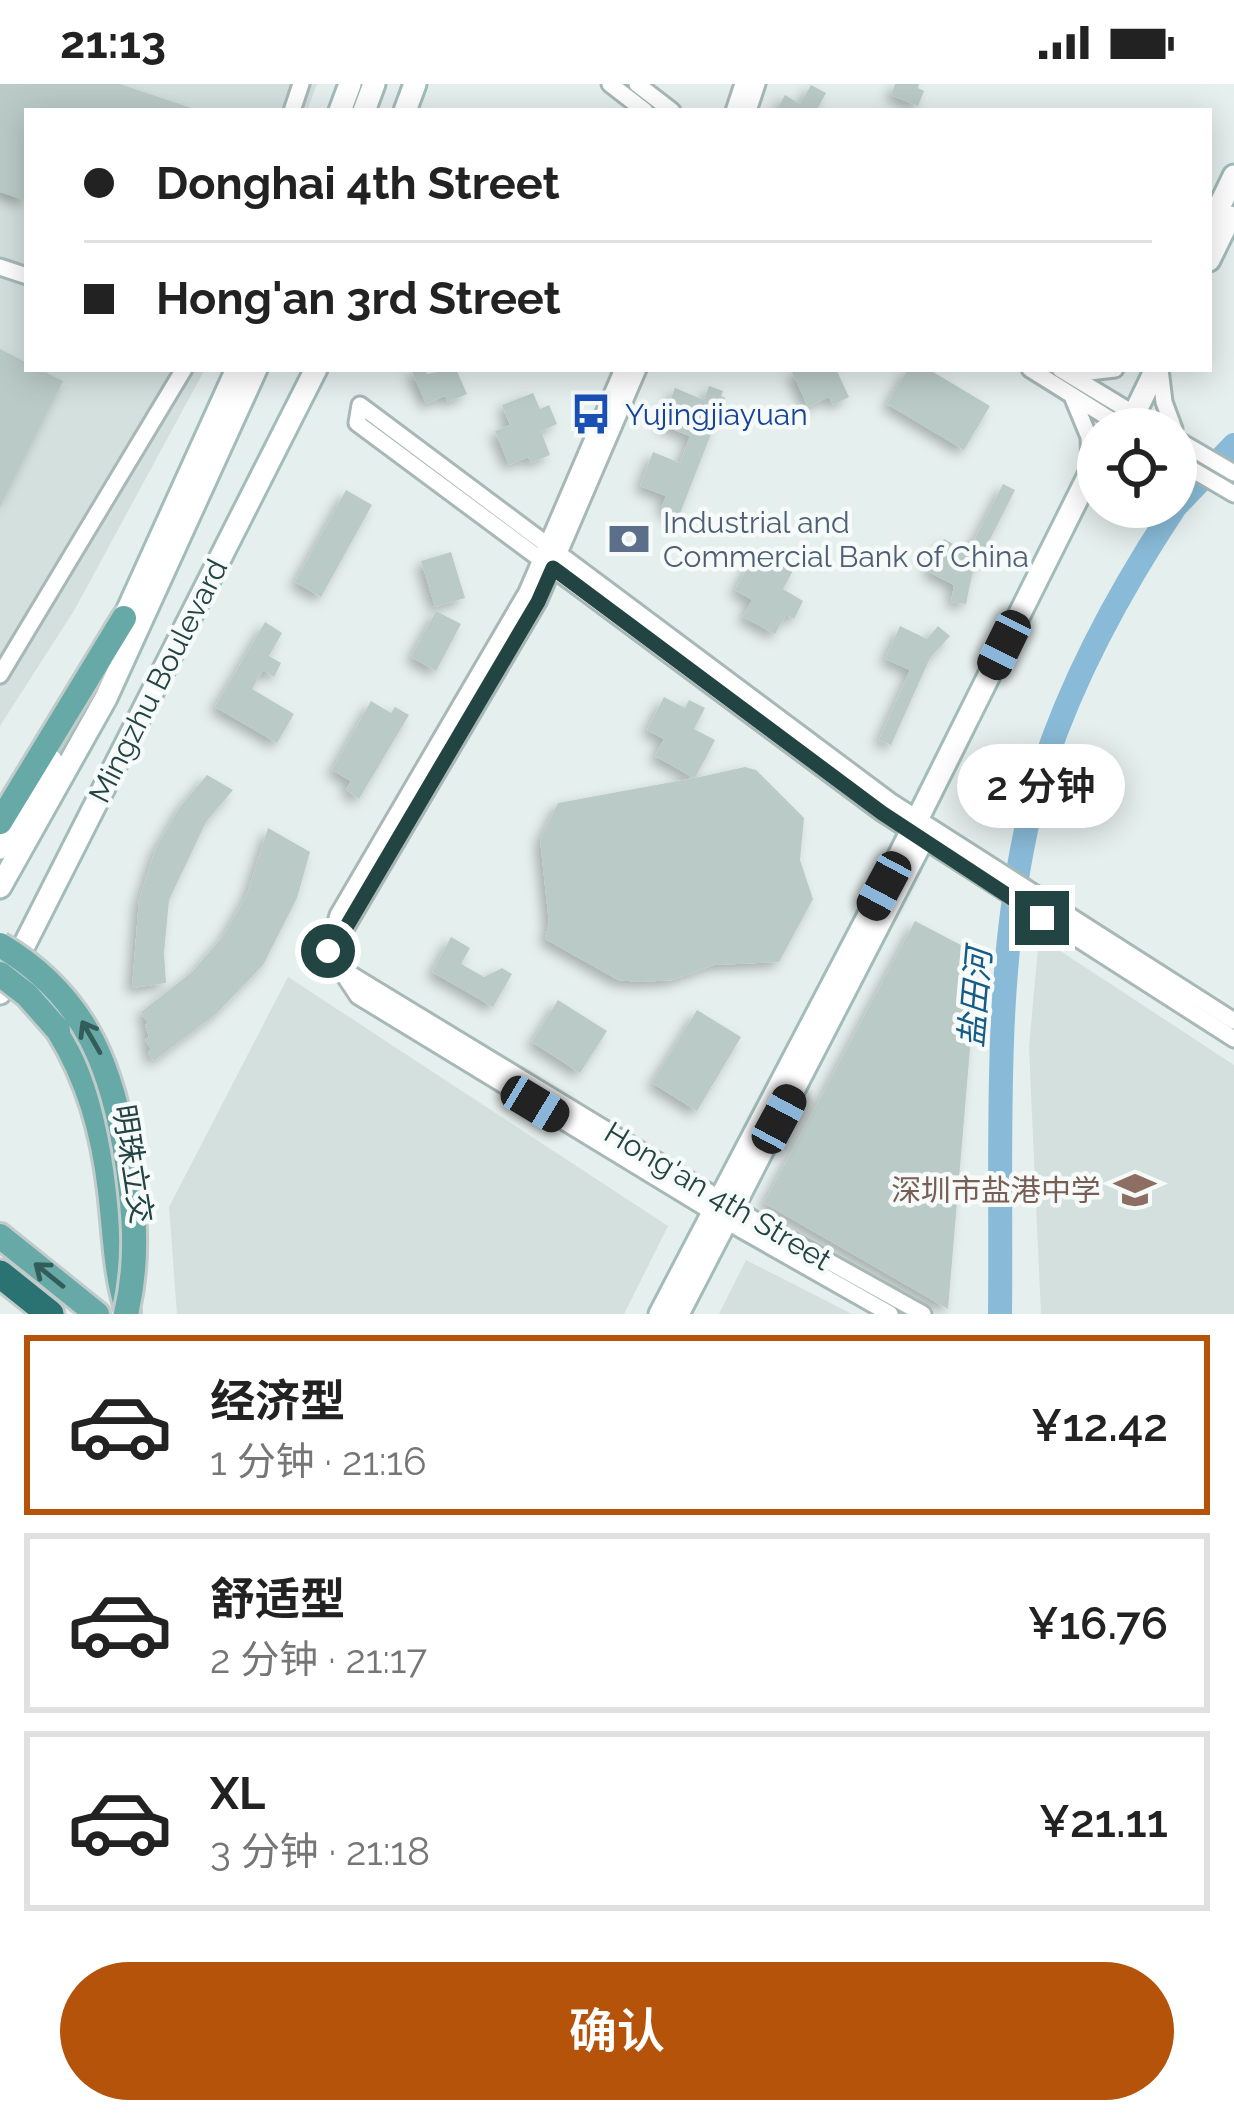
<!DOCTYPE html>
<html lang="zh">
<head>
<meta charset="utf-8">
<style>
  body { margin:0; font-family:Raleway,"Noto Sans SC",sans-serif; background:#f2f2f2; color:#222; height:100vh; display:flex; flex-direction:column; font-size:45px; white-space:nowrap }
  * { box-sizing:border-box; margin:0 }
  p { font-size:39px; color:#767676 }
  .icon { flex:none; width:66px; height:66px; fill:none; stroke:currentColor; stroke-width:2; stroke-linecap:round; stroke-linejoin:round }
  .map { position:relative; height:1230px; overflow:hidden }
  .details { display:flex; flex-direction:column; background:#fff; flex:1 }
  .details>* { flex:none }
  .hud { position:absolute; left:24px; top:24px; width:1188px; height:264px; border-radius:0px; box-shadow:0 6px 30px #0003; display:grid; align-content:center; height:264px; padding:0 60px; background:#fff }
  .buttons { position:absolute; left:1077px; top:324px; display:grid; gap:24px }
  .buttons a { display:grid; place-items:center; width:120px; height:120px; border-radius:50%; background:#fff; box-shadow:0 6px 30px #0003; font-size:60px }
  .end { position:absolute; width:54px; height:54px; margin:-27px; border:15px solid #224442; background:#fff; box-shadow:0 0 0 6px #fff }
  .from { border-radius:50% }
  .bubble { position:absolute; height:84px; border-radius:42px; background:#fff; box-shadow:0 6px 30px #0003; font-size:39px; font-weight:600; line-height:84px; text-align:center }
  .car { position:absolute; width:36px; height:72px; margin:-36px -18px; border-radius:15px; box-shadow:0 0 9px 3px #0007; background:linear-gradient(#222 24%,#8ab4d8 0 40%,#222 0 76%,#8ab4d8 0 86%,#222 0) }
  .hud b { display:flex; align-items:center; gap:42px; height:114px; font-size:45px }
  .hud b+b { border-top:3px solid #e0e0e0 }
  .hud i { width:30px; height:30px; background:#222 }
  ul { padding:21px 0 0; list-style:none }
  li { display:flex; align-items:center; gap:36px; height:180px; margin:0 24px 18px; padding:0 36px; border:6px solid #e0e0e0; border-radius:0px }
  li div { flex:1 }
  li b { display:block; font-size:45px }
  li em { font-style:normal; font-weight:600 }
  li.on { border-color:#b45309 }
  li>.icon { width:108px; height:108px; stroke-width:1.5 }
  .cta { display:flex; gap:24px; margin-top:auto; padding:24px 60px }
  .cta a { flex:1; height:138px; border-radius:72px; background:#b45309; color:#fff; font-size:48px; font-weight:600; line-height:138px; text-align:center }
  .status { display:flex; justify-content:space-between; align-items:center; height:84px; padding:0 60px; background:#fff; direction:ltr }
  .status svg { height:33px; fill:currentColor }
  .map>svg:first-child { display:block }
  .built { fill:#d3e0dd }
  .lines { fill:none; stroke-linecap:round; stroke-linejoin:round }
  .river { stroke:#89bbd8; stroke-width:24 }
  .building { fill:#bacbc7; filter:url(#shadow) }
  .street-casing { stroke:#a7b8b6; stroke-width:21 }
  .secondary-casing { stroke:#a2bcb9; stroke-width:27 }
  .primary-casing { stroke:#c1cbca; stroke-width:30 }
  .highway-casing { stroke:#c1cbca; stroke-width:33 }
  .street { stroke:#fff; stroke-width:15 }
  .secondary { stroke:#fff; stroke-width:21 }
  .primary { stroke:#66a9a6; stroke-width:24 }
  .highway { stroke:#2b7273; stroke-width:27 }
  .primary-bridge-casing { stroke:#c1cbca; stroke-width:30; stroke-linecap:butt }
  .primary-bridge { stroke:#66a9a6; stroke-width:24 }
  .oneway { stroke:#335d5b }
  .route { stroke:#224442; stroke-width:15 }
  .labels { text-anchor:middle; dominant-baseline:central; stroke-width:9; stroke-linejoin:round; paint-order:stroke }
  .transit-label { font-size:30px; fill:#164399; stroke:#f6fbfa; text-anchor:start }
  .service-label { font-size:30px; fill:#4e5e75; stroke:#f6fbfa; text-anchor:start }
  .street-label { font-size:30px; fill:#224442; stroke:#f6fbfa }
  .education-label { font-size:30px; fill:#785e54; stroke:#f6fbfa; text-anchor:end }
  .water-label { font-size:33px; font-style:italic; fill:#155b86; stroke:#f6fbfa }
</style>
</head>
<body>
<div class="status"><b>21:13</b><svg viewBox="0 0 49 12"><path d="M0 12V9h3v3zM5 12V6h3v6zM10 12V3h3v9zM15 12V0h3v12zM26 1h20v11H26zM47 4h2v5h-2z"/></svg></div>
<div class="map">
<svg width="1234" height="1230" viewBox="0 0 1234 1230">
  <defs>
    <filter id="shadow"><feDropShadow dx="-5.5" dy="5.5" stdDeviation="6" flood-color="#0004"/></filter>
  </defs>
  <rect width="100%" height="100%" fill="#e5efed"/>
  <path class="built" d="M0,0H317L307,27H27V285H205L75,525L0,642Z
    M1039,853L1234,981V1230H1041L1029,963Z
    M288,893L668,1142L624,1230H177L169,1123Z
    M746,1176L852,1230H719Z"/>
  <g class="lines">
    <path class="river" d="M1176,422L1234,361
      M1000,1230C1002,1069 992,904 1026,746C1052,630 1110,521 1175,423"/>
  </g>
  <path class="building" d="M0,0H120L194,25L27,27V117L0,108Z
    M895,0H919L918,4L924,7L918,22L891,11Z
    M811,1L826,9L816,27H776L785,11L800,20Z
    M0,265L27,279V285H39L63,297L0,423Z
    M411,285H425L427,290L456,285L467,310L448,318L445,312L426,320Z
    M799,285H836L849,313L833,321L829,313L808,323L792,288Z
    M908,285H928L990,322L964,366L887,320Z
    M709,302L723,307L721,312L725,314L679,432L661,425L666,412L640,402L653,368L680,379L690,352L661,341L675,304L704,316Z
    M533,309L540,325L549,321L557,340L541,347L550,371L531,379L528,373L509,381L495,347L510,341L502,321Z
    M1003,400L1015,406L972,491L966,520L951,518L954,501L927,487L944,455L968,468Z
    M346,406L372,421L321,513L295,498Z
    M451,468L465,514L435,523L421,477Z
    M753,473L773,484L778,476L794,485L783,505L803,517L794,535L786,531L775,550L743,533L752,516L735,506Z
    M436,527L461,540L436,587L411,573Z
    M265,538L282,549L269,572L281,579L274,593L263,586L252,605L294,630L277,659L215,623Z
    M900,542L927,555L938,542L950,552L930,574L891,661L879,656L910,586L885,575Z
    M664,613L685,624L689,616L705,624L694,645L715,656L695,694L745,683L756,686L804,734L800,776L813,815L779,878L714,881L672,896L640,898L618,896L545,855L549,839L540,755L558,719L694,694L655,672L664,655L647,646Z
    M371,617L391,629L395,623L409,631L359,715L346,706L351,697L332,686Z
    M207,691L233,706L206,738L169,816L164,869L166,899L132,904L139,816L155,766L180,723Z
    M268,744L310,768L297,814L263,881L216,930L154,977L148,969L151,965L145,956L149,953L145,941L148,939L141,928L192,888L224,851L247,810Z
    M915,837L978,870L948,1225L764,1119Z
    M451,853L470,864L461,880L484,893L502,884L512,890L493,923L432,888Z
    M558,916L607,947L580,989L532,958Z
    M697,926L741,953L697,1027L652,999Z"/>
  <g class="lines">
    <g class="street-casing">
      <path id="street" d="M610,0L645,27
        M637,0L672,27
        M292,27L301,0
        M734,27L743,0
        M748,27L757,0
        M0,183L27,192
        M623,285L527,508L338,831L328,867L358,912L742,1146L890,1230
        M1030,285L1126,345
        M1060,285L1159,345
        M1160,285L1164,318L1174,345
        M1072,290L1115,285
        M1072,312L1089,353L1090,386
        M1176,355L1234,389
        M1176,376L1234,410
        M1095,409L1098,406
        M0,591L184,285
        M337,880L341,852L538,518L638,285
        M345,887L758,1138L923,1230
        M1234,937L890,717L360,321L357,339L882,729L1234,955"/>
    </g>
    <g class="secondary-casing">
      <path id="secondary" d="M340,27L350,0
        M364,27L374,0
        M405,27L415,0
        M1209,144L1234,92
        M1209,176L1230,133
        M1127,345L1156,285
        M118,547L237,285
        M0,764L51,676
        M0,803L106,614L256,285
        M0,909L316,285
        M660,1230L884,802L1098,373
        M678,1230L925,751"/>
    </g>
    <g class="primary-casing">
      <path id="primary" d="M0,738L124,534
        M58,946C89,996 103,1048 110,1106C115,1147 115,1188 128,1228
        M0,1152L97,1230"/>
    </g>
    <g class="highway-casing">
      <path id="highway" d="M0,1190L50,1230"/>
    </g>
    <use href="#street" class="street"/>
    <use href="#secondary" class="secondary"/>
    <use href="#primary" class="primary"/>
    <use href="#highway" class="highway"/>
    <g class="primary-bridge-casing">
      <path id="primary-bridge" d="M0,861C88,913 114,988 128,1084C135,1135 138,1179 126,1230
        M0,890L27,911L58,946"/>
    </g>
    <use href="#primary-bridge" class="primary-bridge"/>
  </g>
  <defs><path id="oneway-shaft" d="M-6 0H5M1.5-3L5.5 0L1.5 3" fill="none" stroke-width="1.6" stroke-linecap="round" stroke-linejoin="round" transform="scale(3)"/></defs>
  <g class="oneway">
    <use href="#oneway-shaft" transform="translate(91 953) rotate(-120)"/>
    <use href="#oneway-shaft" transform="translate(49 1191) rotate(-141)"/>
  </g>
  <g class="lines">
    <path class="route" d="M328,867L337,883L336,869L341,852L538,518L553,484L882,729L1042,834"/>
  </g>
  <defs>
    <g id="bus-bare" transform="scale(3.24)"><path d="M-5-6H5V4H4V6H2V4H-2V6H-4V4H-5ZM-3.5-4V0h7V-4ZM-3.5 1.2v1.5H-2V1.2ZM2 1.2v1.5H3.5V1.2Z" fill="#1a4fb4" stroke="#f6fbfa" stroke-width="2.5" paint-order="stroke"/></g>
    <g id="bank-bare" transform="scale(3.24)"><path d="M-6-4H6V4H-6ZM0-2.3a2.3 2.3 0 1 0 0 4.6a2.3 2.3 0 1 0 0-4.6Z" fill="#5c6f8a" stroke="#f6fbfa" stroke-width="2.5" paint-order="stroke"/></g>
    <g id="school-bare" transform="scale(3.24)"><path d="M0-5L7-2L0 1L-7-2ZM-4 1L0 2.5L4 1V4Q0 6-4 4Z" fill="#8d6e63" stroke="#f6fbfa" stroke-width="2.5" paint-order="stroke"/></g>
  </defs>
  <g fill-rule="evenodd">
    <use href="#bus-bare" x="591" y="330"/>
    <use href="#bank-bare" x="629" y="455"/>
    <use href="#school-bare" x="1135" y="1106"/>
  </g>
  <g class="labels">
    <g class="transit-label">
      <text x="625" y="330">Yujingjiayuan</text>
    </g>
    <g class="service-label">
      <text x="663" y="438">Industrial and<tspan x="663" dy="34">Commercial Bank of China</tspan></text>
    </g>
    <g class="street-label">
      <text transform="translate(158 597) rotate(-63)">Mingzhu Boulevard</text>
      <text transform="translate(133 1080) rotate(81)">明珠立交</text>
      <text transform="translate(718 1112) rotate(31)">Hong'an 4th Street</text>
    </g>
    <g class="education-label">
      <text x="1101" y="1106">深圳市盐港中学</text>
    </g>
    <g class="water-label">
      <text transform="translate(975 914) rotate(-85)">盐田河</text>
    </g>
  </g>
</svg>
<div class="buttons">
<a><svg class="icon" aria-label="locate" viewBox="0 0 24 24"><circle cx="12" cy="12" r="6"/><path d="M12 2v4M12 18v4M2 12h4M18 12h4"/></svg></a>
</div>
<i class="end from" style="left:328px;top:867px"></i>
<i class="end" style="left:1042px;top:834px"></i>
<div class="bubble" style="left:957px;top:660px;width:168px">2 分钟</div>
<i class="car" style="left:1004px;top:561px;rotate:206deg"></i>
<i class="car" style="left:884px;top:802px;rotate:208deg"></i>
<i class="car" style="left:535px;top:1020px;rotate:121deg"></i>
<i class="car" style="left:779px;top:1035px;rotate:28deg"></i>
<div class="hud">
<b><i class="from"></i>Donghai 4th Street</b>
<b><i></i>Hong'an 3rd Street</b>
</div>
</div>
<section class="details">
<ul>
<li class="on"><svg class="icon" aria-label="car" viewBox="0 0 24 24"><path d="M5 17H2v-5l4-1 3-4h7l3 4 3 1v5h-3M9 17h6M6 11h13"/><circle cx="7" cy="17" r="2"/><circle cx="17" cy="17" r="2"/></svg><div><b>经济型</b><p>1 分钟 · 21:16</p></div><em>¥12.42</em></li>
<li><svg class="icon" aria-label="car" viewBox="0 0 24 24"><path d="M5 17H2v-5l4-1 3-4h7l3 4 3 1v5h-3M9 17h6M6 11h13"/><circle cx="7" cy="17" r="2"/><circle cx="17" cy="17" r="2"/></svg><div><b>舒适型</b><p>2 分钟 · 21:17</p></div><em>¥16.76</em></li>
<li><svg class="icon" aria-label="car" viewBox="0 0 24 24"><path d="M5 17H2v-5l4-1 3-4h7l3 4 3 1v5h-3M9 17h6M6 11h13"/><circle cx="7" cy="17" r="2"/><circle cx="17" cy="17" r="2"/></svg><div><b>XL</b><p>3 分钟 · 21:18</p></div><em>¥21.11</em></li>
</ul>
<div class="cta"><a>确认</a></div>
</section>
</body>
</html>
